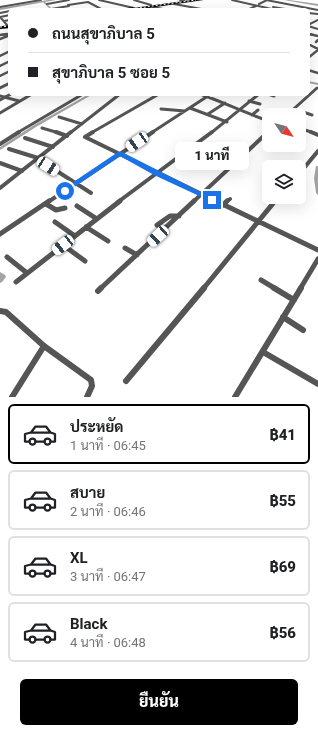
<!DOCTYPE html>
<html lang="th">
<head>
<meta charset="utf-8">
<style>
  body { margin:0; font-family:Roboto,Sarabun,sans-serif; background:#f2f2f2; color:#202124; height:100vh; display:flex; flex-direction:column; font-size:15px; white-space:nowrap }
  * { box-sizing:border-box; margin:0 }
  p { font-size:13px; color:#757577 }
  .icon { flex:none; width:22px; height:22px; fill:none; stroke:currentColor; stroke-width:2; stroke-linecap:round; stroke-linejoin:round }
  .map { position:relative; height:397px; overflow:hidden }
  .panel { display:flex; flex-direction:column; background:#fff; flex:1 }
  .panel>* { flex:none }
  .top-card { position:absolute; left:8px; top:8px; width:302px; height:88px; border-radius:6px; box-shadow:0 4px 16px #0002; display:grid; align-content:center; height:88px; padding:0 20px; background:#fff }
  .needle { width:26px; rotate:125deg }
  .controls { position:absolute; left:262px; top:108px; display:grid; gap:8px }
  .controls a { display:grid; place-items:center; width:44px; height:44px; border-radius:6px; background:#fff; box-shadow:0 4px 16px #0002; font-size:20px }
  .end { position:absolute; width:18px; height:18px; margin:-9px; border:5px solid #1a73e8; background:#fff; box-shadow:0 0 0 2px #fff }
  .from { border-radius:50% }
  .bubble { position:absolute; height:28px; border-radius:6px; background:#fff; box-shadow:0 4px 16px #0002; font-size:13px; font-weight:800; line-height:28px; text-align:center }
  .car { position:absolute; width:12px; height:24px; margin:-12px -6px; border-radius:5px; box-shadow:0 0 3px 1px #0007; background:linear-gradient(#fff 24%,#345 0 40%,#fff 0 76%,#345 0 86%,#fff 0) }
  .top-card b { display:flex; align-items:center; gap:14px; height:38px; font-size:15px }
  .top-card b+b { border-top:1px solid #e0e0e0 }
  .top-card i { width:10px; height:10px; background:#202124 }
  ul { padding:7px 0 0; list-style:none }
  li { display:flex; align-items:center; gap:12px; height:60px; margin:0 8px 6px; padding:0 12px; border:2px solid #e0e0e0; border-radius:6px }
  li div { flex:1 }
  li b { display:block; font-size:15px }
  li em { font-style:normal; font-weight:800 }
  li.on { border-color:#000 }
  li>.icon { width:36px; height:36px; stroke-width:1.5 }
  .button { display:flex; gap:8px; margin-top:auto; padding:8px 20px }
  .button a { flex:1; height:46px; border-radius:6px; background:#000; color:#fff; font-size:16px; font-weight:800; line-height:46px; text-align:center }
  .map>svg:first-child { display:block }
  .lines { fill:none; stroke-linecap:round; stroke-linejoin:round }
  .canal { fill:#a3a3a3; fill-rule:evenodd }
  .river { fill:#a3a3a3; fill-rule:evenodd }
  .major-casing { stroke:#dbdbdb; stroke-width:1 }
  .minor-far5 { stroke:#555; stroke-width:2 }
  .minor-far4 { stroke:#555; stroke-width:2.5 }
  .minor-far3 { stroke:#555; stroke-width:3 }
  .minor-far2 { stroke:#555; stroke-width:4 }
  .minor-far1 { stroke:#555; stroke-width:5 }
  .minor { stroke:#555; stroke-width:6 }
  .major { fill:#000; fill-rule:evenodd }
  .rail-casing { stroke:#000; stroke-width:1.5 }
  .rail { stroke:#fff; stroke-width:1; stroke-dasharray:2; stroke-linecap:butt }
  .route { fill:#1a73e8 }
</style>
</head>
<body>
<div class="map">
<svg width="318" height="397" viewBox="0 0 318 397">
  <rect width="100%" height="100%" fill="#fff"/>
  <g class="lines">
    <path class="canal" d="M284,0H289L318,4V6Z
      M43,2H45L53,10H51Z
      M308,81L318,83V85L308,83Z
      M89,94H93L36,127L0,150V147L34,125Z
      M316,166H318V195L316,193L314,178Z
      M0,272L5,275L6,277L2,282L0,283Z"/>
    <path class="river" d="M48,0H56L0,10V8Z"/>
    <g class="major-casing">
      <path id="major" d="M197,0H203L135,10H116L133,7L134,9Z
        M10,26V28L0,29V27Z"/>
    </g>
    <path class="minor-far5" d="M99,0L134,8
      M134,0L151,5
      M180,0L184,1
      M232,0L276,10
      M266,0L318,10
      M47,4L69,0
      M174,4L207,10
      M259,4L267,0
      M68,5L88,2L103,10
      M0,7L41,0
      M153,7L168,10
      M273,7L291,10
      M51,9L69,6
      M139,9L144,10
      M16,10H19
      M247,10L256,6
      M0,13L10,11
      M308,13L318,14
      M0,17L10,15
      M0,17L7,25
      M4,21L10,20
      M308,25L318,20
      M308,26L318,29
      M308,34L314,35
      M0,35L8,34"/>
    <path class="minor-far4" d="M309,34L318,36
      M0,35L7,34
      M0,39L10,35
      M316,42L318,40
      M308,44L318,49
      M0,56L10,51
      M308,58L318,50
      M0,66L10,61
      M308,70L318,73
      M0,76L10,71"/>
    <path class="minor-far3" d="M0,88L10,83
      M200,94C223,102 245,113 269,121
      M268,94L274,96
      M0,96L19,101
      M0,100L11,94
      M249,101L260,104
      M190,108L227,122
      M161,109L185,111
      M294,109L312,115
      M0,113L32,94
      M208,114L225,103
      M252,115L258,110
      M287,115L317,88
      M59,117L82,124
      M42,128L59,133
      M299,128L314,133
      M17,133L83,94
      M70,133L120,94
      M91,133L159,94
      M151,133L211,94
      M211,133L259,94
      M267,133L269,132"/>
    <path class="minor-far2" d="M56,132L67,136
      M311,132L318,135
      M85,137L218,202
      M85,137L93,132
      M25,138L53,147
      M0,144L19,132
      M9,149L38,158
      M0,163L22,171
      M49,166L91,193
      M299,174L318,151
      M0,188L71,132
      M48,202L153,132
      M118,202L212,132
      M193,202L268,132
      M226,202L230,199
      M275,202L279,197"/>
    <path class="minor-far1" d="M216,201L318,250
      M46,204L56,210L65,208
      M223,205L227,201
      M77,206L97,219
      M55,222L75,236
      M157,225L170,216H179
      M86,227L108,241
      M0,234L49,201
      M63,245L85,261
      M125,248L137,255
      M7,257L27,273
      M261,280L276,289
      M16,282L120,201
      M100,289L194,201
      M203,289L275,201
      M300,289L318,259"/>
    <path class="minor" d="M274,288L294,300
      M98,291L101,288
      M0,311L6,312L44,346L91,380L92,386L87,397
      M283,317L303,330
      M263,352L318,384
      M126,381L204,288
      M12,397L44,346
      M235,397L301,288"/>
    <use href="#major" class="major"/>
    <g class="rail-casing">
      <path id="rail" d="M124,10L196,0
        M0,27L10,26"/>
    </g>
    <use href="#rail" class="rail"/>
  </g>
  <path class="route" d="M118,152H122L216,200L210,201L154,175L120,156L67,192H63V189Z"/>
</svg>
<div class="controls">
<a><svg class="needle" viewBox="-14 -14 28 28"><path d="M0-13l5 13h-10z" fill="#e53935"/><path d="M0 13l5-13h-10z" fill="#757577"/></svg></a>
<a><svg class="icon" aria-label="layers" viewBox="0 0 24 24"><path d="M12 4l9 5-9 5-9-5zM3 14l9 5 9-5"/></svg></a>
</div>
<i class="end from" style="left:65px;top:191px"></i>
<i class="end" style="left:212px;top:200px"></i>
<div class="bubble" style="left:175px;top:142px;width:74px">1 นาที</div>
<i class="car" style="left:137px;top:142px;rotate:236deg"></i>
<i class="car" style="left:48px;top:166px;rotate:123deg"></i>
<i class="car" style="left:158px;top:236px;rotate:227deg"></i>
<i class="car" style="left:63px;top:245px;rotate:232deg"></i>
<div class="top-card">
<b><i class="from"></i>ถนนสุขาภิบาล 5</b>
<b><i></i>สุขาภิบาล 5 ซอย 5</b>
</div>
</div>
<section class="panel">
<ul>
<li class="on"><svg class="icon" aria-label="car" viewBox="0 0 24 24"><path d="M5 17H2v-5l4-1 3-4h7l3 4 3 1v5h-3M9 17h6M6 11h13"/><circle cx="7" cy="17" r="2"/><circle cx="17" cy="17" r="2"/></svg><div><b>ประหยัด</b><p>1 นาที · 06:45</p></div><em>฿41</em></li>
<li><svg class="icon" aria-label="car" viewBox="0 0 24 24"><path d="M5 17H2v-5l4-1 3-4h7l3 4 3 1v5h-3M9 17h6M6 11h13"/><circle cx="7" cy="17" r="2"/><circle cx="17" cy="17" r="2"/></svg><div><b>สบาย</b><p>2 นาที · 06:46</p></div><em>฿55</em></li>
<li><svg class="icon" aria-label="car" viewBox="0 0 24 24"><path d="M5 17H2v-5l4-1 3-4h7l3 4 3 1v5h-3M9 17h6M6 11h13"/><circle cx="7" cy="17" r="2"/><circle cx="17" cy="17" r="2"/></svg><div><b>XL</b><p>3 นาที · 06:47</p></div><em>฿69</em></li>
<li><svg class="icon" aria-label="car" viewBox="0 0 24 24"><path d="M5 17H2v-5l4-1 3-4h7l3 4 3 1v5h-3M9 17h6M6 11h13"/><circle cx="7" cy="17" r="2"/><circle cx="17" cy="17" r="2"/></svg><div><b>Black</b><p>4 นาที · 06:48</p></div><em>฿56</em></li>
</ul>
<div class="button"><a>ยืนยัน</a></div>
</section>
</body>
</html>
